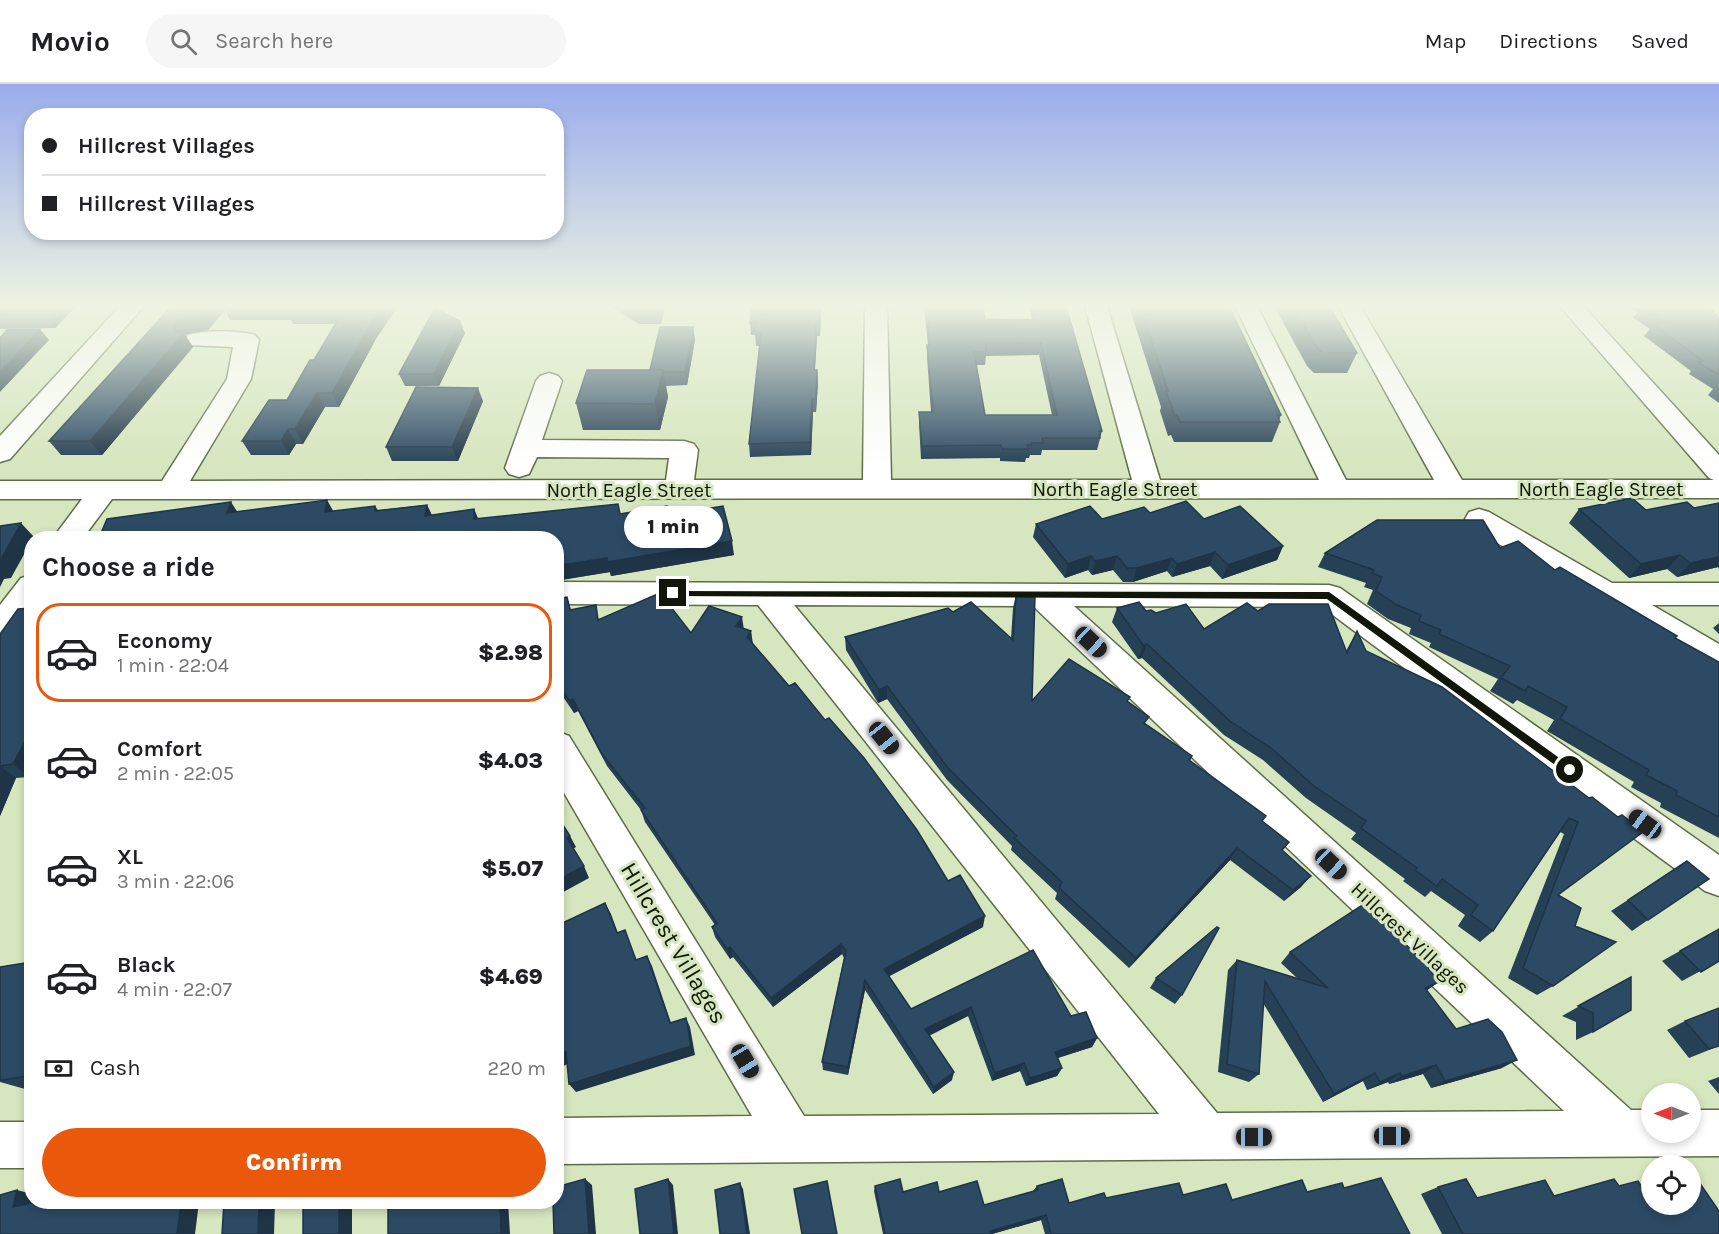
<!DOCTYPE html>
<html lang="en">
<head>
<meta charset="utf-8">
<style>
  body { margin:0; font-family:Karla,sans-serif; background:#f6f6f6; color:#202124; height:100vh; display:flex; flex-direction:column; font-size:22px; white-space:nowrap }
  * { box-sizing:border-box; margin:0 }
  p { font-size:20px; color:#757577 }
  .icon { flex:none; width:33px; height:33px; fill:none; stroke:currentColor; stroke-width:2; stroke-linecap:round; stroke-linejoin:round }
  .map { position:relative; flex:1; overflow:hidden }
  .side { position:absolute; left:24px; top:447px; width:540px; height:678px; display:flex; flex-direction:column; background:#fff; border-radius:24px; box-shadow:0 3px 9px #0003 }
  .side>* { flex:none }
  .hud { position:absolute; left:24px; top:24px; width:540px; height:132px; border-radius:24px; box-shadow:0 3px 9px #0003; display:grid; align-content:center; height:132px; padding:0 18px; background:#fff }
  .needle { width:39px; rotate:270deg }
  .tools { position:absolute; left:1641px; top:999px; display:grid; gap:12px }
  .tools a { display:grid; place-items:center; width:60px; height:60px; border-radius:50%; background:#fff; box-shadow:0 3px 9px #0003; font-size:30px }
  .end { position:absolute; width:27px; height:27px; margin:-14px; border:8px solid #111608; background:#fff; box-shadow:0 0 0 3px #fff }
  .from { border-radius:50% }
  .bubble { position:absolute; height:42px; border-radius:21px; background:#fff; box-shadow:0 3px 9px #0003; font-size:20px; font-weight:800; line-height:42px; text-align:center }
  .car { position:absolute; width:18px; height:36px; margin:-18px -9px; border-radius:8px; box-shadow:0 0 4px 2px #0007; background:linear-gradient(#222 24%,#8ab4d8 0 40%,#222 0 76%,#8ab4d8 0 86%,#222 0) }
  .hud b { display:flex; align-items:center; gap:21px; height:57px; font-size:22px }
  .hud b+b { border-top:2px solid #e0e0e0 }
  .hud i { width:15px; height:15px; background:#202124 }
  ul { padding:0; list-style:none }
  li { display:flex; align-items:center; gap:18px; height:99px; margin:0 12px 9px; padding:0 6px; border:3px solid transparent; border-radius:24px }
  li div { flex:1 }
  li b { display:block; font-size:22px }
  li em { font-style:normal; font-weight:800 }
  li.current { border-color:#ea580c }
  li>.icon { width:54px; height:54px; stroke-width:1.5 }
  h2 { padding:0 18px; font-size:27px; line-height:72px }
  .pay { display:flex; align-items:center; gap:15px; height:66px; padding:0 18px; font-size:22px }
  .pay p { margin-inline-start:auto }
  .action { display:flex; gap:12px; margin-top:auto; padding:12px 18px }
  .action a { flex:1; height:69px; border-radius:36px; background:#ea580c; color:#fff; font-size:24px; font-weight:800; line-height:69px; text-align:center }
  header { display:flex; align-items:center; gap:36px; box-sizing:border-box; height:84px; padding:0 30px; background:#fff; border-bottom:2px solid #e0e0e0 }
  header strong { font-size:28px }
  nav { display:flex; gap:33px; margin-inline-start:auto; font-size:21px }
  .search { width:420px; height:54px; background:#f6f6f6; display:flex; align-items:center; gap:15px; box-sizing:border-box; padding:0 21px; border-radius:33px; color:#757577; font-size:22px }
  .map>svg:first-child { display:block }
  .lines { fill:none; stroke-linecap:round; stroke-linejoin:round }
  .minor-casing { stroke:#5e6c47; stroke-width:3 }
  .minor { fill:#fff; fill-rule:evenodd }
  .wall { fill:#264056; fill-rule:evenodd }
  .shaded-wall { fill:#1f3446 }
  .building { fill:#2c4a64; stroke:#1f3446; stroke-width:1.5; fill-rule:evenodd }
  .route { fill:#111608 }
  .labels { text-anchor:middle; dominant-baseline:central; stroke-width:6; stroke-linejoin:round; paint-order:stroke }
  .street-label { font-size:20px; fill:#111608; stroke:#d6e6be }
  .near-street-label { font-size:24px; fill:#111608; stroke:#d6e6be }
</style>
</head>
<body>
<header>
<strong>Movio</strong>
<div class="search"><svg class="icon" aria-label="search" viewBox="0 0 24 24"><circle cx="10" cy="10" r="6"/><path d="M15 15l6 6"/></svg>Search here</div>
<nav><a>Map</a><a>Directions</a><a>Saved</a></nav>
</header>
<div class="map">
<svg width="1719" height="1150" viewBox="0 0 1719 1150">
  <rect width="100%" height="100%" fill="#d6e6be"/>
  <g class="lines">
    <g class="minor-casing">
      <path id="minor" d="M120,222H144L10,375L0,378V352Z
        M865,222H887L891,396H1132L1085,222H1107L1160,396H1319L1235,222H1257L1346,396H1434L1338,222H1360L1462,396H1714L1709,394L1560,222H1583L1719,371V414L112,415L83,454H53L82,415H0V397H162L227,295L233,263L188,261L184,256L188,251C207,246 236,246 255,251L259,256L251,295L190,397L666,396L669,374L537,373L529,390L519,393L509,390L505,384L536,297L540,292L549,289L558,292L562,297L542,356L684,357L694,360L698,366L694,396H863Z
        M1479,425L1489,428L1612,499H1719V521H1652L1719,560V589L1707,585L1469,442L1465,435L1469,428Z
        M32,491V525L11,553L0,556V521L21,494Z
        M556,498L1329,501L1340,504L1719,771V812L1705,807L1322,523L1074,522L1631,1026H1652V1048H1690V1026H1719V1072L556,1080V1034L752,1032L556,695V647L569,652L804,1032L1159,1030L758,521L556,520ZM794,521L1033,522L1564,1027L1217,1029Z
        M0,1038H32V1084H0Z"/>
    </g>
    <use href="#minor" class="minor"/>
  </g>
  <path class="wall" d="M0,222H76L55,244L0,245Z
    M172,222H398L377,253L339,323H325L303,360H296L289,371H251L242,357L287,316L314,276L336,240H293L291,236H230L225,226L208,246L186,250L185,251L193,263L102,371H61L49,357Z
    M609,222H665L661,240H639Z
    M924,222H983L985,235L1032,236L1029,222H1066L1102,347L1097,366H1042L1041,371H1030L1029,374H1026L1025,378L1000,377V374L921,375L919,340V328H931L927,273L928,261ZM1039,271L1052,331H985L976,281H985L986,272Z
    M1129,222H1229L1281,331L1279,336L1280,338L1272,358H1174L1171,351L1168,352L1160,327L1161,323Z
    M1274,222H1329L1357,269L1347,289H1314L1307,282Z
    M1628,222H1708L1719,234V319L1708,311L1713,305L1689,290L1691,287L1644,252L1650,245L1633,234L1637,228Z
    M821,227L820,252H817L815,286H817L818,299L816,328H813L811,371L750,373L749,360L760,262H756L755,251H751L750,239Z
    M693,243L695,256L687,301L666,302L668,313L660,346H583L576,319L650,286Z
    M465,249L439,302H405L399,290Z
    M483,317L458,377H392L386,363Z
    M1719,419V485L1718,483L1677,493L1667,485L1629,494L1569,439L1579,425L1646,426L1694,424Z
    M427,421L432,431L474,425L478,435L621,430L669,431L734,471L611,492L610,488L559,496L556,488V454L334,427L375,422L378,426Z
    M1150,429L1204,435L1283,462L1277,476L1222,495L1210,482L1172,493L1167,487L1133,498H1123L1113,486L1092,491L1088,486L1065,494L1033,453L1036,440L1102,435Z
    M1500,464L1555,486L1675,554L1719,578V754L1660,723L1661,719L1631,703L1634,698L1547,647L1554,636L1517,616L1513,620L1490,607L1498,595L1429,563L1431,559L1409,550L1411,544L1388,535L1367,520L1373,506L1364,503L1366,499L1318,483L1325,469Z
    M1016,511L1032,617L1128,618L1146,640L1192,672L1190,677L1263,738L1289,758L1282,767L1301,803L1284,817L1230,776L1129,884L1055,815L1057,809L1011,766L1012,762L947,696L887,615L878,619L846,566L845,553L953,528L1011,554L1013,524Z
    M567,513L571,526L600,535L691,549L744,545L751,547L752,559L948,797L983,843L889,892L911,925L1033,866L1071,932L1097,954L1092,963L1058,974L1062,984L1057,992L1026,1002L1020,987L992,997L968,932L929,952L952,996L933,1010L865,906L848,991L823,986L822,978L844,874L842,870L773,923L733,873L730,875L715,853L712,843L715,841L645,738L641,726L607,682L578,627L574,629L557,604L556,602V515Z
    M32,524V688L29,693L16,694L0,732V550Z
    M1117,524L1146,527L1156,529L1204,545L1258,527L1346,567L1357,547L1366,567L1589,714L1558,811L1553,902L1537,911L1508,894L1564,750L1560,748L1493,847L1480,858L1458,842L1465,831L1431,807L1425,813L1403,797L1405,795L1351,755L1356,749L1306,714L1263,676L1224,651L1142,574L1138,575L1112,538Z
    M1719,539V550L1713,544Z
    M1687,777L1648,836L1632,847L1611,827Z
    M1719,845V877L1682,897L1662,877Z
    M1290,868L1427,907L1456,945L1502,984L1431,1004L1423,990L1389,1000L1388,998L1367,1006L1363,997L1323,1018L1263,919L1259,990L1249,998L1218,988L1228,886L1237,876L1298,895L1281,879Z
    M32,878V1004L25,1005L0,998V883Z
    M1631,893L1593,948L1576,956V938L1562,932Z
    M1156,894L1182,911L1175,920L1150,904Z
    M1685,937L1719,962L1689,974L1667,946Z
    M1719,993V1010L1708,997Z
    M875,1102L903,1108H939L984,1121L1032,1108L1037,1102L1069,1119L1106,1114L1183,1111L1232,1116L1344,1104L1410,1150H1045L1041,1136L992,1150H883L874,1107Z
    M1619,1102L1644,1106L1719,1150H1442L1421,1110L1438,1103L1477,1114L1554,1112Z"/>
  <path class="shaded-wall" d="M61,222H76L55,244L49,235Z
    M208,222H223H222L225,226L208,246L186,250L185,251L193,263L102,371L90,357L173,243L177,236Z
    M383,222H398L377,253L339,323L332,309L371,239Z
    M660,222H665L661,240L658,227Z
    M820,222L821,227L820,252Z
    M460,237L465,249L439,302L434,290Z
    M816,240L817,252L814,299V286Z
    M693,243L695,256L687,301L685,288Z
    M40,245L49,256L0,308V288Z
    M663,286L668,313L660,346L655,320Z
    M817,286L818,299L816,328V315Z
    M478,304L483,317L458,377L452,363Z
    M317,309L325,323L303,360L295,345Z
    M812,315L813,328L811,371L810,358Z
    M288,345L296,360L289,371L281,357Z
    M327,416L335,430L325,428Z
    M231,418L240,432L227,429Z
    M427,421L433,434L425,432Z
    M474,425L480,439L474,435Z
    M21,439L34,453L32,454V456L11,494L4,495L0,503V477Z
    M732,457L734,471L611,492L610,488L562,496L557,482L607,474Z
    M1283,462L1277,476L1222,495L1228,481Z
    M1215,468L1210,482L1172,493L1177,480Z
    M1680,471L1667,485L1629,494L1641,480Z
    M1091,472L1088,486L1065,494L1068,480Z
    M1117,472L1113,486L1092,491L1095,477Z
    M1719,473V482L1718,483L1677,493L1690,479Z
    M1172,474L1167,487L1133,498L1137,484Z
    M742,533L744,546L736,542Z
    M751,547L753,560L747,553Z
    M1147,560L1142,574L1138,575L1143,561Z
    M887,602V615L878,619L879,606Z
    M573,615L578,627L574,629L569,616Z
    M32,640V688L29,693L13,680Z
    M0,682L16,694L0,732Z
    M570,752L576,763L573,765L567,754Z
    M1237,764L1230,776L1129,884L1136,874Z
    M584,782L589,794L556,812V797Z
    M1311,792L1301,803L1284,817L1293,806Z
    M605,819L611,830L622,860L617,849Z
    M985,832L983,843L884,895V885Z
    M841,860L842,870L773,923L771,914Z
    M730,863L733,873L730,875L727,865Z
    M647,872L652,882L674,948L670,939Z
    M865,896V906L848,991V983Z
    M1439,898L1426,907L1425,904Z
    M971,923L968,932L923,954L925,945Z
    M686,934L690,943L695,971L576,1008L569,1000Z
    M1097,954L1092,963L1051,976L1055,968Z
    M566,968L573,977L556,986V973Z
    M1517,976L1502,984L1431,1004L1445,997Z
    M1024,979L1020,987L992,997L995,989Z
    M1436,981L1423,990L1389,1000L1402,992Z
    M1062,984L1057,992L1026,1002L1030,994Z
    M954,988L952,996L933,1010L934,1003Z
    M1375,989L1363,997L1323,1018L1334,1010Z
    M1400,989L1388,998L1367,1006L1380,998Z
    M585,1095L592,1101L596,1150H589Z
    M668,1095L673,1101L678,1150H674Z
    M740,1099L743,1105L750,1150H747Z
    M17,1106L32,1110V1118H37L13,1123Z
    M181,1118H199L195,1150H177Z
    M259,1118H275L274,1150H258Z
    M339,1118H352V1150H339Z
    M500,1118H508L510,1150H501Z
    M1046,1131L1041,1136L992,1150L990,1147Z"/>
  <path class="building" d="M0,222H61L49,235L0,236Z
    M172,222H208L200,231L177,236L173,243L177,248L184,249L90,357H49Z
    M222,222H383L371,239L332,309H317L295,345H288L281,357H242L269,316H287L310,276H314L344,226H286L289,222Z
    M628,222H660L658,227H636Z
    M752,222H820V239L816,240L814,286H817L816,315H812L810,358L749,360L761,249H754L756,239H750Z
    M926,222H983L985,235L1036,236L1033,222H1066L1102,347H1099L1100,354H1042L1043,359H1031V361H1027L1028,365H1002L1001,361L922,362L919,328H933L927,261H930ZM985,259H1041L1057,331H985L974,268H986Z
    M1140,222H1229L1281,331H1277L1280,338H1180L1177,331L1175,332L1166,307H1168Z
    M1293,222H1329L1357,269H1322L1316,262Z
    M1641,222H1708L1719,234V291L1698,278L1703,277L1653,240L1665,238Z
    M435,224L460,237L434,290H399Z
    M660,243H693L685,288H663V286H650Z
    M40,245L17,270L0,288V254L7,246Z
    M587,286H663L655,320L576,319Z
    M416,303L478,304L452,363H386Z
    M1632,414L1646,426L1687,418L1694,424L1719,419V473L1690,479L1680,471L1641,480L1579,425Z
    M327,416L325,428L375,422V427L427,421L425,432L474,425V435L618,420L620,430L667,422L669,431L723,422L732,457L607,478V474L556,482V454H99L107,435L231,418L227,429Z
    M1186,417L1204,435L1240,422L1283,462L1228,481L1215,468L1177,480L1172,474L1137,484H1127L1117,472L1095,477L1091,472L1068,480L1036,440L1090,422L1102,435L1144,423L1150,429Z
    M1377,436H1483L1500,464L1518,457L1555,486L1560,483L1677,552L1675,554L1719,578V733L1676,711L1677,707L1646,691L1649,686L1560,635L1567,623L1528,602L1525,607L1501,594L1510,582L1439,550L1441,546L1419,537L1421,531L1397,521L1376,507L1382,493L1372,489L1374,486L1325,469Z
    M21,439L0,477V442Z
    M660,509L691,549L709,522L742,533L736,542L751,547L747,553L789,602L795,599L825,636L829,634L864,674L917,746L948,797L960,791L985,832L884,885L911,925L1033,866L1071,932L1086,928L1097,954L1055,968L1062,984L1030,994L1024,979L995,989L971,923L925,945L954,988L934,1003L865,896L848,983L822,978L846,867L841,860L771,914L730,863L727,865L712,843L717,839L641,726L645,724L602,670L573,615L569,616L556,598V515L567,513L570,526L596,521L598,536Z
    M1016,511H1035L1032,617L1069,575L1130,613L1127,617L1149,633L1144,639L1192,672L1189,676L1266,732L1262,737L1289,758L1282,766L1311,792L1293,806L1237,764L1136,874L1059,804L1062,798L1014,754L1017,752L948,684L887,602L879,606L845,553L948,524L953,528L971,518L1013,556Z
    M1139,518L1146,527L1151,526L1156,529L1186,520L1204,545L1247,519L1258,527L1269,520H1328L1347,569L1357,547L1366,567L1442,603L1589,714L1592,713L1618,733L1622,731L1643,748L1558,811L1581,824L1575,842L1616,858L1553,902L1523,884L1578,738L1569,734L1493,847L1471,831L1478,821L1442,795L1437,802L1415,786L1417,784L1361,744L1366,737L1314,702L1271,664L1231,638L1147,560L1143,561L1117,524Z
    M32,524V640L29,645L31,646L13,680L0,682V550L18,525Z
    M556,730L570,752L567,754L584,782L556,797Z
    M1687,777L1709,795L1648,836L1628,816Z
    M605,819L617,849L625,846L636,876L647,872L670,939L686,934L691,962L569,1000L566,968L556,973V842Z
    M1364,820L1422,876L1439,898L1425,904L1456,945L1488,935L1502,948L1517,976L1445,997L1436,981L1402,992L1400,989L1380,998L1375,989L1334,1010L1265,897L1259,990L1227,980L1237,876L1328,904L1290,868Z
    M1217,843L1219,844L1182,911L1156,894Z
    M1719,845V877L1701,888L1680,867Z
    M32,878V991L3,996H0V883Z
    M1631,893V926L1593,948V929L1578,922Z
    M1719,924V962L1709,965L1685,937Z
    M1381,1094L1410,1150H1051L1046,1131L990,1147L991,1150H885L875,1102L900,1095L903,1108L937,1098L939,1108L977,1097L984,1121L1038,1106L1037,1102L1062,1095L1069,1119L1104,1109L1106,1114L1179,1099L1183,1111L1226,1100L1232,1116L1302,1096L1307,1108L1342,1099L1344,1104Z
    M585,1095L589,1150H554L553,1118H556V1103Z
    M668,1095L674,1150H640L635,1105Z
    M1466,1095L1477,1114L1545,1096L1554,1112L1614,1095L1619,1102L1638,1097L1644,1106L1652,1104V1120H1690V1096L1697,1095L1719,1127V1150H1463L1438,1103Z
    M827,1097L837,1150H802L794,1105Z
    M740,1099L747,1150H720L715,1106Z
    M17,1106L13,1123L36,1118H181L177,1150H0V1111Z
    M224,1118H259L258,1150H222Z
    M303,1118H339V1150H303Z
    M388,1118H500L501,1150H388Z"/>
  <linearGradient id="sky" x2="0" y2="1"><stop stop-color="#9aacec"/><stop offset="0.58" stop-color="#edf4e2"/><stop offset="1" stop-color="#edf4e2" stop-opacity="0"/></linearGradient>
  <rect width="1719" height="383" fill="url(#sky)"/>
  <path class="route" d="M670,507L1329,508L1576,686L1570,691L1566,689L1327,515L673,512L668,509Z"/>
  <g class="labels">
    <g class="street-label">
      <text x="1115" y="405">North Eagle Street</text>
      <text x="1601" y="405">North Eagle Street</text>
      <text x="629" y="406">North Eagle Street</text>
      <text transform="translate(1410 854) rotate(43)">Hillcrest Villages</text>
    </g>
    <g class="near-street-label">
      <text transform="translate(674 859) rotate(59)">Hillcrest Villages</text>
    </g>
  </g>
</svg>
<div class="tools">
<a><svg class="needle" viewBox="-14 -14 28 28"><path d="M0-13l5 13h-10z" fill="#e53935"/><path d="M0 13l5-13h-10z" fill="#757577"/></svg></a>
<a><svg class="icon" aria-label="locate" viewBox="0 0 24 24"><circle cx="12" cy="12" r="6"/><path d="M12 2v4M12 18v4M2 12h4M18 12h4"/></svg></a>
</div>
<i class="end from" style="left:1570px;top:686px"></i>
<i class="end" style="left:673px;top:509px"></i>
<div class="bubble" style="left:624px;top:422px;width:99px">1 min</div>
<i class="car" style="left:1091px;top:558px;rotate:133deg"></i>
<i class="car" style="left:884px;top:654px;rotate:141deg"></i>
<i class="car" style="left:1645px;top:740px;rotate:306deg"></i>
<i class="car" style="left:1331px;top:780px;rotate:133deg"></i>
<i class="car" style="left:745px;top:977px;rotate:149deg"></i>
<i class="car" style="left:1392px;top:1052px;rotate:90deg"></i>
<i class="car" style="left:1254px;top:1053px;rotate:90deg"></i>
<div class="hud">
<b><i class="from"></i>Hillcrest Villages</b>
<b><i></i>Hillcrest Villages</b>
</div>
<section class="side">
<h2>Choose a ride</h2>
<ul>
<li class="current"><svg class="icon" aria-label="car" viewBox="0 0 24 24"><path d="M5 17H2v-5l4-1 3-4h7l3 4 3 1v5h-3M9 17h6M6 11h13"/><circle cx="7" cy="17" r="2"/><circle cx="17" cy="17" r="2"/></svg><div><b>Economy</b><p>1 min · 22:04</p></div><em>$2.98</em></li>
<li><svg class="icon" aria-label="car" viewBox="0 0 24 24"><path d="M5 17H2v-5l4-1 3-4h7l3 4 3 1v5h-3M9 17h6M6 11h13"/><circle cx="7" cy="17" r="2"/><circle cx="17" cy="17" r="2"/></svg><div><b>Comfort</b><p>2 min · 22:05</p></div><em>$4.03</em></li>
<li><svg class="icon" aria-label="car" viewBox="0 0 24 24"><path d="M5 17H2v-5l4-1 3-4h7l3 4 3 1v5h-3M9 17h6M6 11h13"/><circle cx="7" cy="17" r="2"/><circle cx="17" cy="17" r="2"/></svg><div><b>XL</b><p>3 min · 22:06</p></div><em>$5.07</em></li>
<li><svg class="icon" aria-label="car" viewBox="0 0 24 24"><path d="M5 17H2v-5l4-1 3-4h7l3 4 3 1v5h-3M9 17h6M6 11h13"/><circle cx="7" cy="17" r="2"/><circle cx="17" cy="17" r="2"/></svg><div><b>Black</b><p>4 min · 22:07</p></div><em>$4.69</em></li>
</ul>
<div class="pay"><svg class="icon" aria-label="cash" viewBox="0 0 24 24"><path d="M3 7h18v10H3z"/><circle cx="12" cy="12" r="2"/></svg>Cash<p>220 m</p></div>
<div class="action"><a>Confirm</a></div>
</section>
</div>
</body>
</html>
